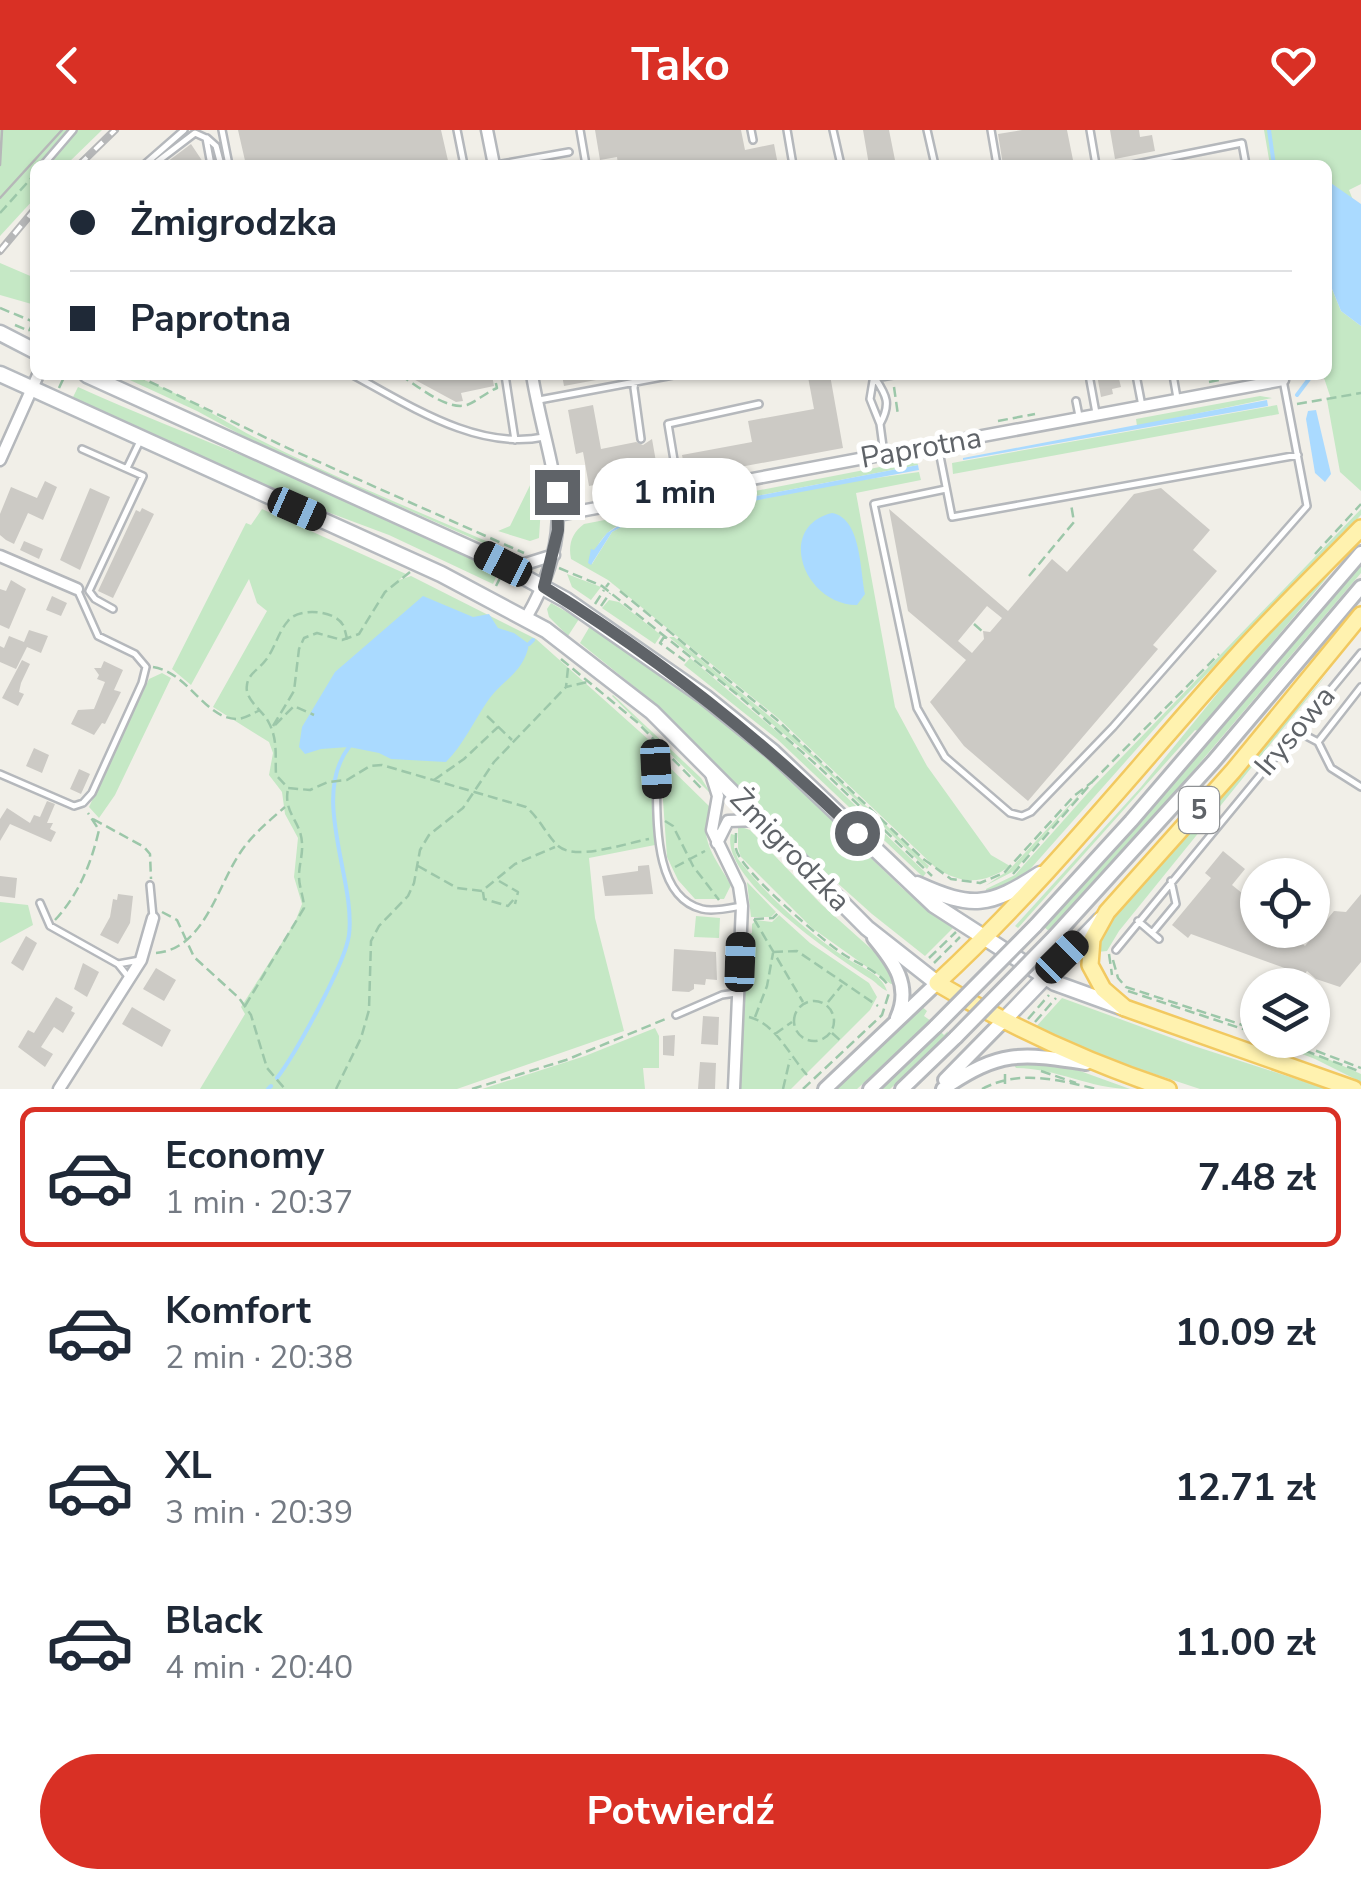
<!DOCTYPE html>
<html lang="pl">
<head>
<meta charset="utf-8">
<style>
  body { margin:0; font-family:"Nunito Sans",sans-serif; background:#f2f2f3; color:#1f2937; height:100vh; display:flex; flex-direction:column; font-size:38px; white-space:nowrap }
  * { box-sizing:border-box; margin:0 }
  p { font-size:32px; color:#747a83 }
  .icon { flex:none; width:55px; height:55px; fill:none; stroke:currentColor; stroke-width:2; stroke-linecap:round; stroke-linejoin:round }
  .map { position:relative; height:959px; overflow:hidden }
  .sheet { display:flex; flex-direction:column; background:#fff; flex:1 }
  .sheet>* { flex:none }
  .hud { position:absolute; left:30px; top:30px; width:1302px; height:220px; border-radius:15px; box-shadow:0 2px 8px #0004; display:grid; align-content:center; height:220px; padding:0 40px; background:#fff }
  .buttons { position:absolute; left:1240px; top:728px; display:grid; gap:20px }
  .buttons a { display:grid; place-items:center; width:90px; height:90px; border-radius:50%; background:#fff; box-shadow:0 2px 8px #0004; font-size:50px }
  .end { position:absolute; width:45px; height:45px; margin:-22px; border:12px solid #5f6368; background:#fff; box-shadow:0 0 0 5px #fff }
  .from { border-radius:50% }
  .bubble { position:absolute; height:70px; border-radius:35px; background:#fff; box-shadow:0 2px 8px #0004; font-size:32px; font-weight:700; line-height:70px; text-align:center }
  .car { position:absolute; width:30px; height:60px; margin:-30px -15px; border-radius:12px; box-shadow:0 0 8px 2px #0007; background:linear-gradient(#222 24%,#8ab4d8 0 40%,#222 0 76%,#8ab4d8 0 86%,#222 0) }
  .hud b { display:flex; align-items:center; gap:35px; height:95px; font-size:38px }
  .hud b+b { border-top:2px solid #e0e1e3 }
  .hud i { width:25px; height:25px; background:#1f2937 }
  ul { padding:18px 0 0; list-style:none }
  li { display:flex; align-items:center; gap:30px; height:140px; margin:0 20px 15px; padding:0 20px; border:5px solid transparent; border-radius:15px }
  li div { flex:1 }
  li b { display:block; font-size:38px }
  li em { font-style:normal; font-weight:700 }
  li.on { border-color:#d93025 }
  li>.icon { width:90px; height:90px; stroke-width:1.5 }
  .action { display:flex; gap:20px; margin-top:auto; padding:20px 40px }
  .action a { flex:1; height:115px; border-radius:60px; background:#d93025; color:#fff; font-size:40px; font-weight:700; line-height:115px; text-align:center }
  header { display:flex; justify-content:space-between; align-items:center; height:130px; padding:0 40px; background:#d93025; color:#fff; font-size:45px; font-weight:700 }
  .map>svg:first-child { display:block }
  .green { fill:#c5e8c5 }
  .water { fill:#aadaff }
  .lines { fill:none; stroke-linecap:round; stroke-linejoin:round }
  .stream { stroke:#aadaff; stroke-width:4 }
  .building { fill:#cccac5; fill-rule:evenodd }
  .service-casing { stroke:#b5b8bc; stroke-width:10 }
  .minor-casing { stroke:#b5b8bc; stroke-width:15 }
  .tertiary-casing { stroke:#b5b8bc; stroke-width:18 }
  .secondary-casing { stroke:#b6babf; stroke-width:19 }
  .primary-casing { stroke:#f2c960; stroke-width:20 }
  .path { stroke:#9cc7a9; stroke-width:2.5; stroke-dasharray:10 5; stroke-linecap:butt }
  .service { stroke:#fff; stroke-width:5 }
  .minor { stroke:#fff; stroke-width:10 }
  .tertiary { stroke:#fff; stroke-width:12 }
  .secondary { stroke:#fff; stroke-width:14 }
  .primary { stroke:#fff2af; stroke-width:15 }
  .tram { stroke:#b6b7b8; stroke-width:2.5 }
  .rail-casing { stroke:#b6b7b8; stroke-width:8 }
  .rail { stroke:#fff; stroke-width:4; stroke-dasharray:11; stroke-linecap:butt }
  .tertiary-bridge-casing { stroke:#b5b8bc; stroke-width:18; stroke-linecap:butt }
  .tertiary-bridge { stroke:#fff; stroke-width:12 }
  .route { stroke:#5f6368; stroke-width:12 }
  .labels { text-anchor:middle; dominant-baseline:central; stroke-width:10; stroke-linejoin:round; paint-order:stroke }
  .shield { fill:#fff; stroke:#8f9295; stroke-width:2.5 }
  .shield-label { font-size:28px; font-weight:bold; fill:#5f6368 }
  .street-label { font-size:30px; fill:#5f6368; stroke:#fff }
</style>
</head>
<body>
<header><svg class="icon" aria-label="back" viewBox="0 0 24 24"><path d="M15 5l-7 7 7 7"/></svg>Tako<svg class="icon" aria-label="heart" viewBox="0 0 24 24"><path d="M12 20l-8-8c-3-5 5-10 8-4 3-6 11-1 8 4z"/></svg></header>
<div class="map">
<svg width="1361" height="959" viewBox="0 0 1361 959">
  <rect width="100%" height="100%" fill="#f1efe8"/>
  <path class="green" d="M0,0H102L66,35H35V68L0,106Z
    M1264,0H1361V54L1349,60L1353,70L1328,51V35H1270Z
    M0,133L35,148V175L0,165Z
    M1328,149L1341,181L1361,196V361L1340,342L1327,270L1331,269L1323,245H1328Z
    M119,245C153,245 220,289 252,306C335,348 422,383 507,420L508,424L258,314L197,281Z
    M78,257C216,319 365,368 499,441L493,454L389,405L306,374L72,269Z
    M1260,266L1272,268L1137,296L1136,289Z
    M1277,275L1279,284L953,344L952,333Z
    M916,330L918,335L626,391C608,399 594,414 592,434L612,402L625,395L854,351L919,342L921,350L856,363L895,577L927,636L991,725L1010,736C985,754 962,755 936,738L778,588L608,450L571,429C568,414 572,403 584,394Z
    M536,343L542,361L539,408L530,411L498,401L510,396Z
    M262,379L406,444L399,450L411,446L536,509L658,618C648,646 653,683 655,715L589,728L595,788L624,901L457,959H200L245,884L241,877L295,792L302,774L294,747L298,708L285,684L282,662L269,645L273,623L269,612L213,577L267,481L257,473L249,449L191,555L172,539L246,393L251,395Z
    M1361,379V385L1165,587L1025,745L1015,754L986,766V759L1015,745L1094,656Z
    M1355,414L1198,601L1195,600L1018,798L1015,796L1141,657L1248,526Z
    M1361,433V443L1165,674L1050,802L1044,797L1141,692Z
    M567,444L601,457L591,470L572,457Z
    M609,470L619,472L661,505L655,514L602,478Z
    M551,473L579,489L568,506L549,487L547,479Z
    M590,496L725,592L782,642L903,759L953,798L925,826L872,784L785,706L652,571L580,513Z
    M669,507H674L792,605L929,736L927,739L816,631Z
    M690,528L788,611L926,743L923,747L777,609L684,535Z
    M162,543L171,548L115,665L99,688L89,677L149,549Z
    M1328,543L1119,801L1107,821L1097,822L1108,794Z
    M613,565L701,648L712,665L612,566Z
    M660,628L711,678C696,708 717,730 731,755L724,769H695L678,750L667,727Z
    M1087,656L1014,741L985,756L1009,740Z
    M738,696L750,700L821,774L887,833L898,853L891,854L812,798L741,727L738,718Z
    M731,704L735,705L734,718L738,729C769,768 809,805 851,831C865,839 882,845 887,861C880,858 876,852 869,848C835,826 719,748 731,704Z
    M747,752L776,782L771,787H751Z
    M0,772L28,775L33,795L0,813Z
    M779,785L810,813L869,853L877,867L870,880L791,959H739L747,804L752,803V794L757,790L772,792Z
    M696,786L720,788L719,808L694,807Z
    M1062,868L1194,916L1327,959H1200L1103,927L1034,899Z
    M919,874L927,881L924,886L931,891L857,959H833Z
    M655,898L659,906V938H643L645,959H482L585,926Z
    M948,901L946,907L890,959H881L941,902L944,905Z
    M1266,910L1330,930L1361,944V952L1315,929Z
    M1011,931L1058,933L1130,959C1091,959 1056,938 1016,938Z"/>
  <path class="water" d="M1328,51L1361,74V196L1341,181L1328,149Z
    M1267,270L1268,276L963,330V328Z
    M1316,280L1331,344L1325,352L1315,343L1306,289L1308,281Z
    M918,335L919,340L625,395L612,402L591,435L588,433L591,419L594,420L607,403L626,391Z
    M832,383C861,388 860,439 865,464L857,475C804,475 775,397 832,383Z
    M423,466L473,487L489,484L498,498L514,503L529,514C524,543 502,550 487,572C474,591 463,615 446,632L391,629L379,623L349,617L321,619L305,624L299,617L302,597L335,542Z"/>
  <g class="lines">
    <path class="stream" d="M1269,0L1274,35
      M1297,265L1312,245
      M529,514L533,510
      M277,948C296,923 345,834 349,805C356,749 310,668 349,617
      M268,959L271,956"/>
  </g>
  <path class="building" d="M238,0H441L449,35H246Z
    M595,0H741L745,20L774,14L778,35H618L617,27L600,30Z
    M863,0H889L896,35H869Z
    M1022,0H1067L1074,35H1003L998,4Z
    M1110,0H1139L1140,7L1152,5L1155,21L1115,29Z
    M191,14L205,35H163Z
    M406,245H492L494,256L461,263L463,271L456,272Z
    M562,245H595L596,250L564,256Z
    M830,245L843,318L686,347L682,325L752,312L748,291L814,279L808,247Z
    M1097,245H1118L1121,257L1112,259L1113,264L1101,267Z
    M593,275L601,319L636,312L643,315L652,309L658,343L589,356L583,322L576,324L568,280Z
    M45,351L57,357L43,390L28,383L14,414L6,410L0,405V384L11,357L37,368Z
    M90,358L110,367L80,440L60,430Z
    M1161,358L1210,400L1193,420L1217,441L1153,515L1158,519L1028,671L964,616L930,572L966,530L908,481L889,379L1008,481L1052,429L1067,442L1134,364ZM987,476L1002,488L990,502L983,501L984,509L972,523L958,511Z
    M142,378L154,384L113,468L98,461L136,380L140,382Z
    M24,411L43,419L39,429L20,420Z
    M11,450L26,459L9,499L0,495V459L6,461Z
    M52,466L67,473L61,486L46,480Z
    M29,500L48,506L41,523L27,517L16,539L0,532V516L4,518L9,506L24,512Z
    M22,530L30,534L21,553L19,562L24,564L18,576L2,568Z
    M104,531L123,540L114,560L121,562L105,594L102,593L94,605L71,594L78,580L94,579L105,552L97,549L99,545L94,538H101Z
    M34,618L49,625L42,643L26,636Z
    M79,639L90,644L81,664L70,659Z
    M47,671L55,674L47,693H53L50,699L56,702L51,712L10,694L0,711V689L7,678L30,693L34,685L40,687Z
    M1223,721L1245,739L1232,755L1258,776V800H1286L1305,816L1334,781L1346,782L1361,764V832L1340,857L1316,849L1307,841L1304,845L1191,804L1188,808L1172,795L1211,748L1205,743Z
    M649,735L653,764L605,766L602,746L638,741V736Z
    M0,746L17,748L15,768L0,766Z
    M118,764L133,766L130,793L118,814L100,805L110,787L113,769L117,770Z
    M26,806L37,813L23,841L11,833Z
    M674,819L716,822L717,850L706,849L705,855L694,854V859L689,862L672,861Z
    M83,833L99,842L87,867L74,859Z
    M156,838L176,850L164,871L143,859Z
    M56,867L73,877L71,881L75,883L63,903L54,897L41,917L53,924L45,937L18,917L28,900L34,903Z
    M132,877L171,900L162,917L122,894Z
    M703,886L719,887L718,915L701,914Z
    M675,905L674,926L663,925V906Z
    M700,932L716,933L715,959H698Z"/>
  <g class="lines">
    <g class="service-casing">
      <path id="service" d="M222,0L229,35
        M457,0L464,35
        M580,0L586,35
        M751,0L753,10
        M787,0L793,35
        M833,0L841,35
        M927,0L935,35
        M991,0L997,35
        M1090,0L1096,35
        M207,8L216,16L221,35
        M43,35L73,0
        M144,35L184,0
        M153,35L195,3L206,8L211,35
        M496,35L569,22
        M1132,35L1242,13L1246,35
        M353,245C409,275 477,321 544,307
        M505,245L515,310
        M636,245L634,258L641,309
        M874,245L870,269L880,294L884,324
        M1089,245L1096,283
        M1136,245L1142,276
        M1173,245L1177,268
        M875,248C887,266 891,274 880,294
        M875,248L893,245
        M539,270L673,245
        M1076,271L1079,286
        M938,316L952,387L1298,325
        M82,319L143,346L89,461L95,469L113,479
        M127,338L141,309
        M946,359L874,374L917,578L945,627L1010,683L1022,686L1031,682L1113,597L1307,376L1283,250L1288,245
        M679,360L668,294L759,274
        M1295,600L1318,612L1361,557
        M1318,612L1331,638L1361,657
        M656,639C658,680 650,766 702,779C714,782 730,778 741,776
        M0,644L74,676L83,673L92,663L142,553L146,537L135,524L98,506L77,459
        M150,755L153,787
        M40,773L50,796L118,834L130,849
        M1138,791L1159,809
        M1152,803L1176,774L1171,751
        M1116,820L1361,523
        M118,834L140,830
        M676,885L722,865L736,863"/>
    </g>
    <g class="minor-casing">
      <path id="minor" d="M487,0L494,35
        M0,330L38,245
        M559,385L1283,250
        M0,426L77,459
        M507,436L522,435L554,425
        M526,488C583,390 549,345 532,245
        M711,644L718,666L712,700L739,756L742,776L734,959
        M717,713L728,691L760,690
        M59,959L141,830L153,788"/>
    </g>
    <g class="tertiary-casing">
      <path id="tertiary" d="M1035,796L1131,691L1361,423
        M1054,807L1213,632L1361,457
        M874,808C894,832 912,856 897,888
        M945,950L1002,892
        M825,959L937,853
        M870,959L936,896
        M902,959L956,907
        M943,959C1000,920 1020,923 1086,933"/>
    </g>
    <g class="secondary-casing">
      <path id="secondary" d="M0,203L35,221
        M0,244L441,444L546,500L652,582L867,798L937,853
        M87,245L482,424L566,470L705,567L773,622L934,775L1055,853L1124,878
        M917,754C972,779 989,777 1040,744
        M1002,892L1100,790"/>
    </g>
    <g class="primary-casing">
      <path id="primary" d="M1168,959C1086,932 1011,897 937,853C1045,753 1136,638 1234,529C1275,483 1319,441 1361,398
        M1354,959L1125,878L1103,859L1090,835L1092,809L1107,782L1233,641L1361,485"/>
    </g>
    <path class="path" d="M0,83L35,44
      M0,178L34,192
      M15,195L29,201
      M29,201L35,189
      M136,245L283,316L524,423
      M400,245C417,255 446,281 467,275C477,271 487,262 497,258L494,245
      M1209,252L1242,245
      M894,257L898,285
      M59,258L65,245
      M1297,274L1361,263
      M998,291L1035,284
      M1315,424L1361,374
      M559,438L602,456L739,566L820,638L932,746
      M1029,446L1074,392L1071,374
      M496,456L500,448
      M606,457L609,453
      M620,461L776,589L922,728L951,749L980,753L1004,743L1074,666L1092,652
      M595,474L604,460
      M601,476L610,463
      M974,494L984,503
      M664,507L660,513L685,531
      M347,510C347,508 344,496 343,495C335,480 298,477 288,491C278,502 275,519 265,531C259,539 248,544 247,555C244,570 263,580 269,593C278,610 275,627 276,645L288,658L310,660L328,652L347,650L370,636L382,635L526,677C539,688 545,702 556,714C573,733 625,713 649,709
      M561,529L637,592L702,659
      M153,537C188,542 205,589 237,589C244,589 254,583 260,580
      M568,538L566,557L587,552
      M487,586L512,610
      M275,595L294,576L314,585
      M273,596L294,561L299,519L304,508L317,503L342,510L359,504L385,462L410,442
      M434,650L464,629L498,597
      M93,689L144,717L150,724L151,749
      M665,691L673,696L693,736L719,770
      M736,703C736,709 735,714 736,719C740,740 822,810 843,824C858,834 877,840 888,855
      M418,736L457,758L482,761L515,734L555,717
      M675,737L705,721
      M1013,744L1093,651L1219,524
      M499,751L518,762L515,774
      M483,762L484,769L508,776L515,768
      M162,782L177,790L194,827L239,868L251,885L267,938L285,959
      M754,789L803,872
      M754,789L773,788L779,782
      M55,790C79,764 91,734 99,700L88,683
      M773,822L797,821L878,876
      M156,823C204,819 217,757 240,723C252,705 269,691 285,677
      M1109,824L1112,845
      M929,828L956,802
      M1113,830L1118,848L1126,857L1258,900
      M934,833L960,807
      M1128,861L1258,904
      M794 891a20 20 0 1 1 40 0a20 20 0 1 1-40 0Z
      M828,872L842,855
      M245,876L304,778C304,767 299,758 299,746C299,735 303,724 302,713C301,691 283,683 288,659
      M749,887C775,893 790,926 807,945
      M755,887L767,856L773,823
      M1028,889L1049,865
      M1035,892L1056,868
      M832,903L842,912
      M775,904L792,892
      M1277,910L1361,942
      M1288,910L1361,938
      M1041,941L1076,953
      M1005,944V955
      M336,959L361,908L369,880L371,811L379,796L408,766L414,753L420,720L429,705L463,678L494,632L566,557
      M472,959L566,930L668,888
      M783,959L790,929
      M803,959L882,885L889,863
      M982,959C1020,939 1057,950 1097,959"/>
    <use href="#service" class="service"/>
    <use href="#minor" class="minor"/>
    <use href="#tertiary" class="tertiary"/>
    <use href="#secondary" class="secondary"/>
    <use href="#primary" class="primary"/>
    <path class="tram" d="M0,35L2,0
      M0,68L62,0"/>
    <g class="rail-casing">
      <path id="rail" d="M79,35L115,0
        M0,121L35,79"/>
    </g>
    <use href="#rail" class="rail"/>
    <g class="tertiary-bridge-casing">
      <path id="tertiary-bridge" d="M936,896L1035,796
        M956,907L1054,807"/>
    </g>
    <use href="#tertiary-bridge" class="tertiary-bridge"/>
  </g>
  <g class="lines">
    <path class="route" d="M557,362L558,400L544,457C659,528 760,608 857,703"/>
  </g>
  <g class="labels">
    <rect class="shield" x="1179" y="657" width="40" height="46" rx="8"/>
    <g class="shield-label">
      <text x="1199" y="680">5</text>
    </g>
    <g class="street-label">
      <text transform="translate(921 318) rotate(-10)">Paprotna</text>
      <text transform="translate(1295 601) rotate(-50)">Irysowa</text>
      <text transform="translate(790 720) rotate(46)">Żmigrodzka</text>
    </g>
  </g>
</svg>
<div class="buttons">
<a><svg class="icon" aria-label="locate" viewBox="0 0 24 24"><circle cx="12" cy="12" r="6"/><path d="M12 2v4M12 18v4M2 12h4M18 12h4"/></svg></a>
<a><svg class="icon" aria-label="layers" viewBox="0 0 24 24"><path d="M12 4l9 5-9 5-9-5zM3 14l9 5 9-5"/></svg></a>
</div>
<i class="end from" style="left:857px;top:703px"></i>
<i class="end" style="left:557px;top:362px"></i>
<div class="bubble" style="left:592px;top:328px;width:165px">1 min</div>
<i class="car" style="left:297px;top:379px;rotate:114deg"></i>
<i class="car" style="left:503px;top:434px;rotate:297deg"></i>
<i class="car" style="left:656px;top:639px;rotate:177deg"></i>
<i class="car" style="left:1062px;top:827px;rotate:45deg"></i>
<i class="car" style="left:740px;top:832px;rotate:2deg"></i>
<div class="hud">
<b><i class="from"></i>Żmigrodzka</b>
<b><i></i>Paprotna</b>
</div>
</div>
<section class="sheet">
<ul>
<li class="on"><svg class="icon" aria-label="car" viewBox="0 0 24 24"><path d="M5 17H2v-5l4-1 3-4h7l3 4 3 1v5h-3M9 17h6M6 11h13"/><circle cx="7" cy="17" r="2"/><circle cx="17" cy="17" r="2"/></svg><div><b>Economy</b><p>1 min · 20:37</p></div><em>7.48 zł</em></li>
<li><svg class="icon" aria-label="car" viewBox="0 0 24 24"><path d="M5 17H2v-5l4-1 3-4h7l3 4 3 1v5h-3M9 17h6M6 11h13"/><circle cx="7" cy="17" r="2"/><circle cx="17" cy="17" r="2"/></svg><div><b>Komfort</b><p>2 min · 20:38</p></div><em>10.09 zł</em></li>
<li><svg class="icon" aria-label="car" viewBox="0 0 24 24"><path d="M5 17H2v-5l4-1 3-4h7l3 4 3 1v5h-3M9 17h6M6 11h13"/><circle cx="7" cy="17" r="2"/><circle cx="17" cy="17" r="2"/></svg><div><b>XL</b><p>3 min · 20:39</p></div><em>12.71 zł</em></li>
<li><svg class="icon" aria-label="car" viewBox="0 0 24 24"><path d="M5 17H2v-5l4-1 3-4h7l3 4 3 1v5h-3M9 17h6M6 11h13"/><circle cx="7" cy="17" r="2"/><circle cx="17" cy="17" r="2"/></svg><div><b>Black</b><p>4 min · 20:40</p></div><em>11.00 zł</em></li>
</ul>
<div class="action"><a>Potwierdź</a></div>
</section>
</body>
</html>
